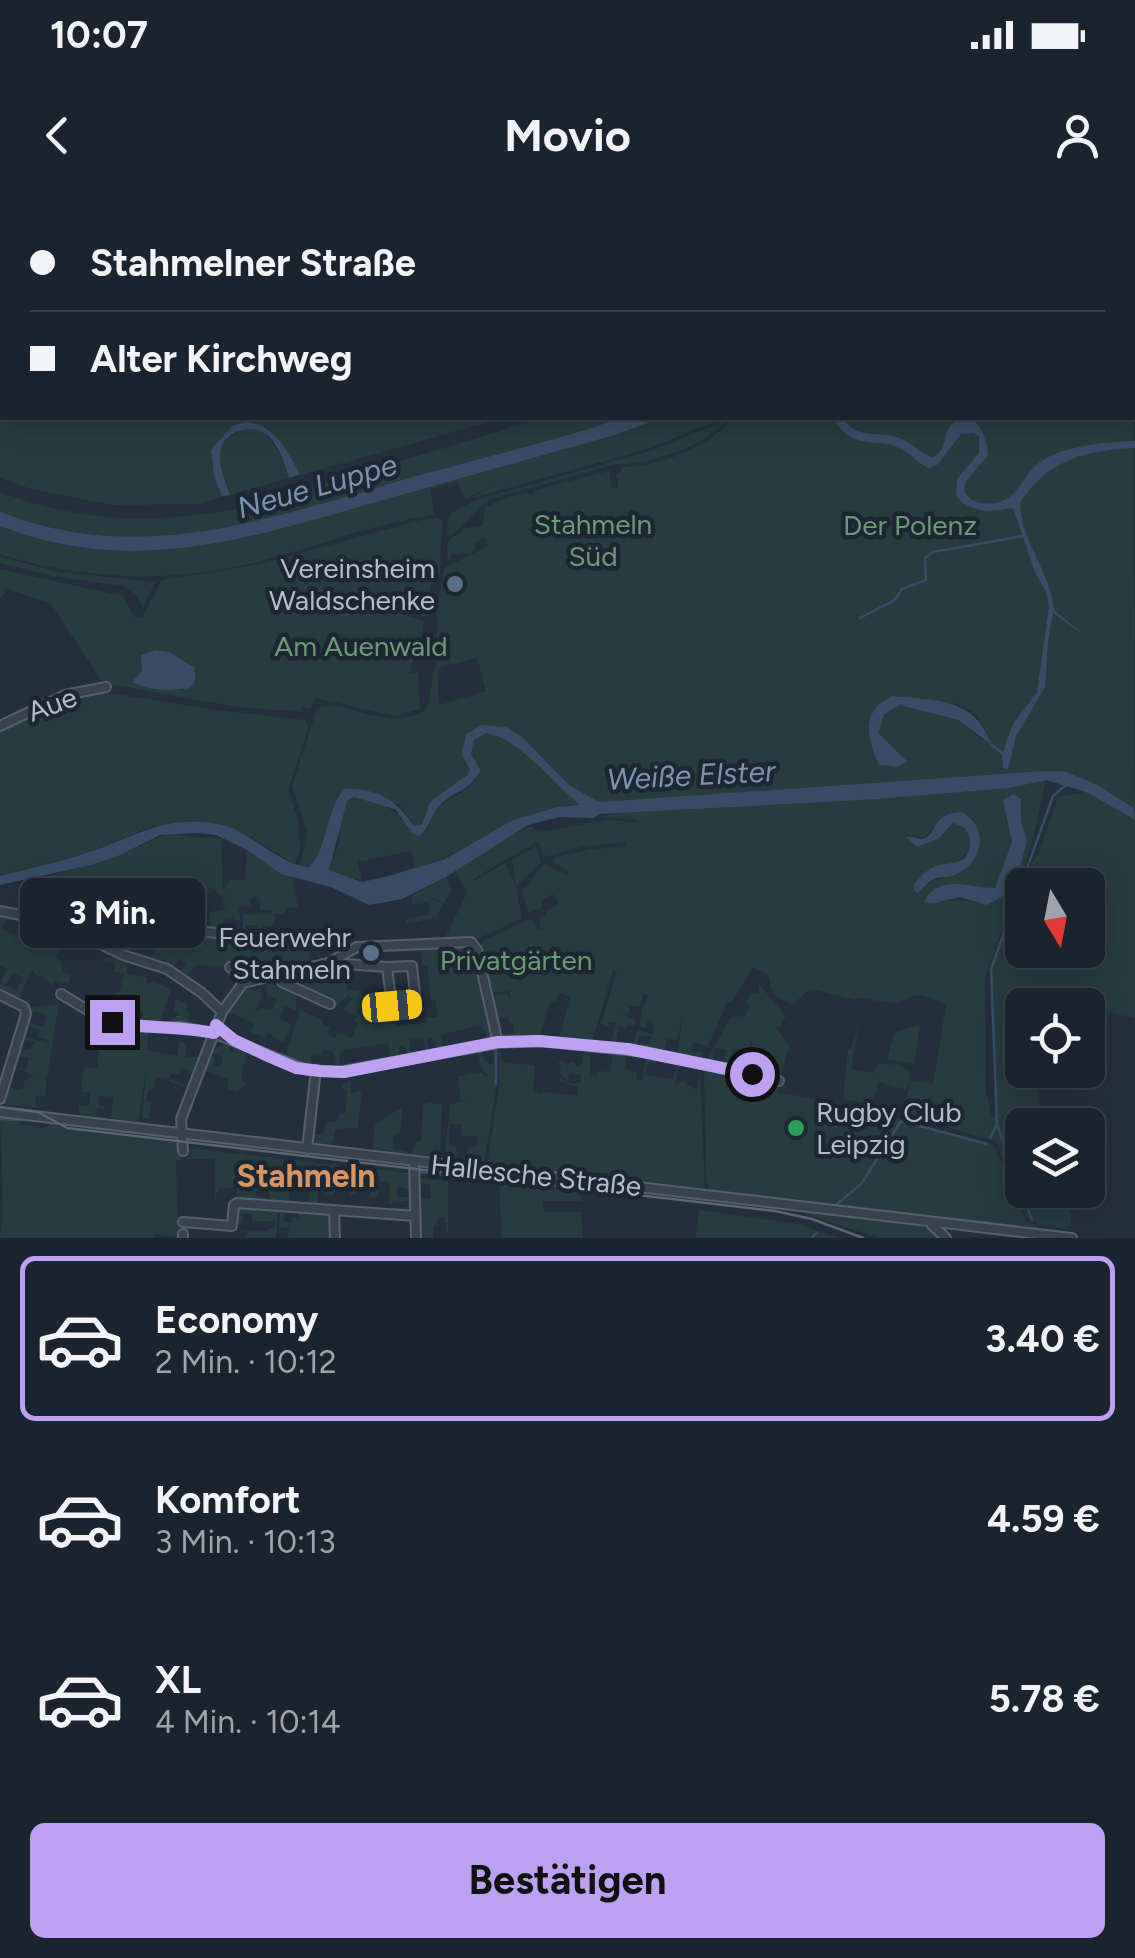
<!DOCTYPE html>
<html lang="de">
<head>
<meta charset="utf-8">
<style>
  body { margin:0; font-family:Figtree,sans-serif; background:#242b36; color:#f1f3f6; height:100vh; display:flex; flex-direction:column; font-size:38px; white-space:nowrap }
  * { box-sizing:border-box; margin:0 }
  p { font-size:32px; color:#a0a4aa }
  .icon { flex:none; width:55px; height:55px; fill:none; stroke:currentColor; stroke-width:2; stroke-linecap:round; stroke-linejoin:round }
  .map { position:relative; height:1038px; overflow:hidden }
  .sheet { display:flex; flex-direction:column; background:#1b232e; flex:1 }
  .sheet>* { flex:none }
  .top-card { position:absolute; left:0px; top:0px; width:1135px; height:220px; box-shadow:0 5px 25px #0003,0 0 0 2px #39404a; display:grid; align-content:center; height:220px; padding:0 30px; background:#1b232e }
  .needle { width:65px; rotate:170deg }
  .tools { position:absolute; left:1005px; top:668px; display:grid; gap:20px }
  .tools a { display:grid; place-items:center; width:100px; height:100px; border-radius:15px; background:#1b232e; box-shadow:0 5px 25px #0003,0 0 0 2px #39404a; font-size:50px }
  .end { position:absolute; width:45px; height:45px; margin:-22px; border:12px solid #bca0f2; background:#111; box-shadow:0 0 0 5px #111 }
  .from { border-radius:50% }
  .bubble { position:absolute; height:70px; border-radius:15px; background:#1b232e; box-shadow:0 5px 25px #0003,0 0 0 2px #39404a; font-size:32px; font-weight:700; line-height:70px; text-align:center }
  .car { position:absolute; width:30px; height:60px; margin:-30px -15px; border-radius:12px; box-shadow:0 0 8px 2px #0007; background:linear-gradient(#f5c518 24%,#345 0 40%,#f5c518 0 76%,#345 0 86%,#f5c518 0) }
  .top-card b { display:flex; align-items:center; gap:35px; height:95px; font-size:38px }
  .top-card b+b { border-top:2px solid #39404a }
  .top-card i { width:25px; height:25px; background:#f1f3f6 }
  ul { padding:18px 0 0; list-style:none }
  li { display:flex; align-items:center; gap:30px; height:165px; margin:0 20px 15px; padding:0 10px; border:5px solid transparent; border-radius:15px }
  li div { flex:1 }
  li b { display:block; font-size:38px }
  li em { font-style:normal; font-weight:700 }
  li.active { border-color:#bca0f2 }
  li>.icon { width:90px; height:90px; stroke-width:1.5 }
  .action { display:flex; gap:20px; margin-top:auto; padding:20px 30px }
  .action a { flex:1; height:115px; border-radius:15px; background:#bca0f2; color:#111; font-size:40px; font-weight:700; line-height:115px; text-align:center }
  .status { display:flex; justify-content:space-between; align-items:center; height:70px; padding:0 50px; background:#1b232e; direction:ltr }
  .status svg { height:28px; fill:currentColor }
  header { display:flex; justify-content:space-between; align-items:center; height:130px; padding:0 30px; background:#1b232e; font-size:45px; font-weight:700 }
  .map>svg:first-child { display:block }
  .green { fill:#263c3f; fill-rule:evenodd }
  .water { fill:#394c67; fill-rule:evenodd }
  .lines { fill:none; stroke-linecap:round; stroke-linejoin:round }
  .stream { stroke:#394c67; stroke-width:2.5 }
  .minor-casing { stroke:#565f6c; stroke-width:12 }
  .minor { stroke:#38414e; stroke-width:8 }
  .tram { stroke:#5a6575; stroke-width:2.5 }
  .route { stroke:#bca0f2; stroke-width:12 }
  .service-dot { fill:#5c6f8a; stroke:#1d2633; stroke-width:4 }
  .leisure-dot { fill:#2e9e5b; stroke:#1d2633; stroke-width:4 }
  .labels { text-anchor:middle; dominant-baseline:central; stroke-width:9; stroke-linejoin:round; paint-order:stroke }
  .park-label { font-size:28px; fill:#6b9a76; stroke:#1d2633 }
  .poi-label { font-size:28px; fill:#b4bcc9; stroke:#1d2633; text-anchor:end }
  .street-label { font-size:28px; fill:#b4bcc9; stroke:#1d2633 }
  .water-label { font-size:30px; font-style:italic; fill:#7c92b1; stroke:#1d2633 }
  .quarter-label { font-size:32px; font-weight:bold; fill:#d59563; stroke:#1d2633 }
</style>
</head>
<body>
<div class="status"><b>10:07</b><svg viewBox="0 0 49 12"><path d="M0 12V9h3v3zM5 12V6h3v6zM10 12V3h3v9zM15 12V0h3v12zM26 1h20v11H26zM47 4h2v5h-2z"/></svg></div>
<header><svg class="icon" aria-label="back" viewBox="0 0 24 24"><path d="M15 5l-7 7 7 7"/></svg>Movio<svg class="icon" aria-label="person" viewBox="0 0 24 24"><circle cx="12" cy="8" r="4"/><path d="M4 21q1-7 8-7t8 7"/></svg></header>
<div class="map">
<svg width="1135" height="1038" viewBox="0 0 1135 1038">
  <rect width="100%" height="100%" fill="#242f3e"/>
  <path class="green" d="M0,0H1135V132L1132,2H2V218H503L197,304L112,305L31,289L0,278ZM231,227L269,228L300,274L289,278C281,254 263,210 231,236C224,241 221,246 220,256C220,268 226,282 230,294L222,296L211,261Z
    M1133,207L1135,608C1106,590 1079,571 1044,571L599,602L569,585L521,536L506,527L466,534L470,569L467,575L430,602L422,625L418,627L414,626L399,604L339,594L328,633L313,665L300,667L307,632L292,586L317,509C348,496 378,534 427,510L437,455V412L444,368L488,346L486,338L473,342L475,349L471,353L452,354L448,360L447,342L466,328L483,326L484,309C498,301 516,291 533,294L535,290L609,271L612,288H618L616,274L621,272L622,267C657,268 712,246 732,218H794L795,221L796,218H1132ZM477,458L486,491L439,505L438,468ZM894,497L958,504L976,514L991,540L981,539L957,520Z
    M543,218H621C555,241 484,257 416,276C277,316 143,368 0,312V292C85,324 158,324 247,307Z
    M661,218H724L647,249L472,298L497,283L466,299L457,282L431,289L434,315C374,323 315,347 257,362C173,384 83,380 0,354V326C136,378 248,338 380,301C458,279 536,257 615,235Z
    M727,220C709,244 646,267 616,264L490,299L452,335H446L450,314L473,301L654,250Z
    M438,318L442,322L440,373L420,370L403,357L401,362L407,363L412,372L433,376L425,417L382,404L379,407L424,421L419,453H415L410,473H418L420,509L396,516L315,498L310,509L302,507L303,512L237,507L103,483L51,404L8,389L0,399V369L123,396L134,417H142L162,380L261,364L421,320ZM141,454L183,460L194,468L183,490L140,487L135,478L142,471Z
    M0,357L59,372L155,382L143,408L136,395L124,386L58,377L0,363Z
    M98,491L215,510L305,520L309,527L288,589L298,620L300,648L295,664L248,635L155,625L84,654L0,676V529L46,505Z
    M486,533C526,541 548,583 582,605C513,610 477,648 415,669L411,651L358,662L362,681L329,670L339,643L340,625L347,601L354,597C386,603 393,606 412,633L426,631L439,605L464,591L476,580L471,554L474,539Z
    M1046,580L1031,647L985,779L986,893L992,918L998,916L991,769L1027,671L1041,648L1058,597L1086,592L1135,620V818L1088,808V805L1033,797L1032,805H1022V870H1035L1043,925H1022V990H1055L1072,1014L1070,1024L1064,1028L1039,1025L1026,1016L995,941L902,914L911,881L906,890L879,882L872,904L843,899L848,849H852L859,821L851,869L874,873L877,864C892,864 902,863 911,875L910,880L933,884L946,805C923,795 919,789 897,804L860,798L855,800L810,789L792,805L773,794L768,775L753,767L732,802L728,801L708,846L693,842L691,852H704L700,861L677,856L683,815L677,840L667,839L664,851L674,855L655,852L654,849L653,851L639,849L640,843L650,844V836H639L636,848H632L637,830L653,834V821L648,820L646,828L639,826L643,806L649,796L643,794L640,806H630L628,814L620,813L636,821L635,826L628,825L625,829L618,826L616,845H610L616,823L608,822L611,828L601,824L617,771L613,770L592,843L559,840L570,797L559,793L556,801H550L540,836L551,837V840L539,839L538,836L533,840L502,837L503,834L514,833V824L509,823L508,816L496,819L490,796L507,794L510,798V791L490,793L481,745L485,740L530,719L534,721L537,729H541L539,717L546,716L545,712L559,703L553,694L541,701L543,707L528,713L522,691L544,664L567,676L569,672L553,662V658L591,649L625,647L626,642L586,646L544,657L538,641L473,679L475,681L505,663L516,687L512,660L536,646L541,663L516,687L522,718L480,738L444,740L467,693L456,671L504,639L531,626L539,632L607,620L640,623L633,619L597,617L644,610L878,599L1010,588ZM1021,600V621L1027,640L999,696L977,704C957,694 943,706 924,701C954,674 960,689 995,688C1006,667 1020,639 1005,618ZM961,612L974,619L969,664L942,679L931,680L925,688L939,666L954,664L969,652V633L964,627L953,623L941,636L913,645L912,635L923,638C941,626 933,613 961,612ZM1022,685H1088V750H1022Z
    M167,634L221,639L223,690L230,680H245L247,651L293,679L298,707L286,708L285,714H274V725L262,727L260,735L256,725H246L243,735V715L272,714L271,710H260V699L256,696L250,699V706L238,707L241,722L233,719V714L230,719L225,718L222,733L210,731L209,712L225,709L223,697L214,690L195,701L191,697H177V706L183,707V717H179V724L183,728L142,724L143,719L158,724L152,696L144,695L141,707L126,704L125,715L132,720L140,718L139,723L122,721L123,732L116,742C107,731 103,725 101,710L112,708L109,702L95,711L82,705L86,695L73,693L66,709L54,705L63,686L55,683L51,698L39,689V679L118,656Z
    M446,677L451,691L444,703L425,695L443,704L436,718L432,715V718L401,725L407,723L406,719L430,714L428,702L413,705L411,696Z
    M0,715L32,721L30,728L29,723L6,719L1,730L35,739L37,726L35,722L47,724V738L58,742L61,735L53,732L54,727L79,737L75,750L61,745L56,758L62,761L63,772L72,774L69,784L56,780L52,784L56,789L39,773L37,763L38,774L55,791L32,770L17,801L2,792L4,791L0,790V784L17,790L23,778L13,772L6,785L0,782L7,769L0,765Z
    M303,726L310,762L247,777L226,760L223,766L196,765L187,777L196,786L178,770H182L186,764L179,759L174,765L176,769L165,764L166,760L161,759L160,762L145,758L146,755L153,756L155,749L151,744L150,732L179,735L178,740H174L172,747L181,749L183,736L188,743L190,736L197,735L277,741L279,736L304,733Z
    M468,746L474,750L492,839L480,841L487,835L482,825L440,835L445,849L439,852L431,837L427,840L428,849L426,850L423,837L409,838L411,855H408L403,845L399,846V857L393,855L394,860L383,862L389,858V843L345,850L339,853L340,865L344,868L337,869L334,852L324,850L319,856L311,855V862L319,863L320,867L287,859L286,853L300,810L323,820L322,824L330,827L327,835L335,838L337,833L352,838L358,823L355,821L357,816L342,809L353,799L349,795L336,806L330,796L290,783L289,779L345,767L347,790H362L361,794L368,798L371,792H383L391,812L385,822L394,821L397,826L426,822L427,818L437,817L436,800H431L427,766H422L421,748Z
    M105,757L127,761V773L145,777L148,784L153,781L171,790L159,824L168,825L171,818L180,815L174,811L176,799L188,804L185,815L189,811L188,825L140,826L143,812L131,807L127,816L133,822L109,818L108,799L119,791L125,774L114,771L115,764L106,761L102,767Z
    M267,783L297,791L296,810L284,806L279,819L290,823L289,834H286L284,843L268,833L266,837L251,833L254,823L227,812L245,786L249,790L262,789L259,806L254,812L263,808L273,810L277,798L267,796Z
    M759,784L786,816L780,826L775,827L789,846L781,876L747,870L753,842H750L748,851L733,849L731,861L742,863L746,856L744,867L723,865L727,850L715,847L713,857L719,864L705,862L731,817L746,816L749,806L746,804L750,793H759Z
    M59,804L47,878H43L47,881L45,896H36L35,905L40,908L3,904L7,885L14,890H22L25,880L34,876L13,866L26,869L29,857H20L18,864L14,863L18,847L28,850L36,842L25,840L23,846L19,845L22,836L48,843V840L38,837L40,831L29,826L26,834L23,833L26,822L43,827L47,815L34,811L31,819L27,818L31,807Z
    M104,821L149,830L147,850L177,856L179,842L186,843V857H199L193,873L181,868L179,875L170,873V879L188,885L187,887L169,882V878L156,877L154,889H148L146,902L152,900L149,919L142,918L146,871L138,922L111,919L113,897L99,896L98,905L105,906L104,910L97,909L96,915L108,919L79,914V906H89L90,893L81,891L84,867L97,868L101,829L93,827Z
    M916,826H920L914,864L887,859L895,832Z
    M227,845L231,847L229,852L232,853L236,846L247,851L241,877L246,884L237,892L227,889L229,880L206,871L211,856L216,858L213,865L221,866L223,857L212,853L215,848Z
    M497,847V882L484,965L461,963L470,947H476L478,937L460,935L462,925L449,923V944L456,946L457,959L455,962L444,959L450,905L467,900L457,899L461,898L458,877L478,872L487,877L488,874L481,869L478,851L482,850L485,862L494,865L492,848Z
    M499,847L503,863L535,865L533,890L541,894L542,892L577,895L578,887L560,882V876C568,884 571,885 581,882V875L569,874L568,882L560,874L561,865L557,862L564,861L567,866L569,862H574L577,867L583,862V853L590,854V850L591,875L596,876L598,871L611,872L612,852L626,854L625,869L637,872L636,879L642,880L646,857L656,859V863L648,862L645,875L673,879L679,863L675,884L686,881L685,884L697,890L700,873L705,989L487,966L499,887Z
    M704,869L741,879L743,876L778,886L777,892L843,904L990,943L996,948L1026,1021L1039,1027L1069,1032L1064,1035L709,990L706,979Z
    M351,882V893L362,890L358,928L336,929L331,946L311,943L313,934L323,935L327,922L336,921L340,914H345L347,890H343L342,884Z
    M428,902L442,905L440,960L412,955L416,942L421,941L423,906Z
    M403,907L400,933L393,935V948L408,952L407,955L372,951L375,924Z
    M0,916L21,919L19,924L45,928L52,923L70,930L180,943V960L176,961L178,1037L154,1034L153,1038H0L3,1010Z
    M189,948L408,973L410,990L398,986L397,997H411V1011L394,1012L395,1008L408,1007V1001L389,1004L390,982L374,981L373,986H378V997H370L369,988H359L355,995L350,994V988L344,986L343,991H335L334,995H325V987L316,986L319,1006H309L310,981H306L305,991L293,990V985L290,984L288,1004L271,1003L268,989L258,988L256,997L267,998L266,1002L236,1000L237,988H244L245,979L235,978L234,987L218,989L215,1000V959H187L193,955L191,952L187,955Z
    M418,978L448,981V1038L444,1017H439L437,1025L433,1026V1038H421L419,999L431,998L430,984H418Z
    M499,984L571,990L543,985L612,995L581,991V1001H543L544,1012H581L583,1038H502Z
    M241,1006L278,1009L276,1038H244L249,1033L237,1030L268,1031L269,1028H275V1021H252V1014H243L242,1023H238Z
    M787,1008C819,1012 925,1017 944,1038H879Z
    M280,1009H286L283,1021L291,1023L292,1018H298V1011L329,1013L332,1038H288L289,1028L279,1027Z
    M699,1010L797,1024L839,1038H695Z"/>
  <path class="water" d="M621,218H661L615,235C536,257 458,279 380,301C249,338 135,378 0,326V312C143,368 277,316 416,276C484,257 555,241 621,218Z
    M834,218H843C859,243 882,228 904,240C915,246 922,254 933,258C951,246 940,233 953,223C975,206 988,238 988,255L966,281L964,291C970,299 973,302 983,303C1018,308 1018,276 1043,260C1068,245 1107,242 1135,241V248C1086,250 1047,260 1020,303C1021,343 1051,372 1054,410L1085,436L1053,413L1048,440L1045,487L1016,536L1008,569L1003,568L1002,555L1013,524L1037,492L1049,408L1047,393L1035,372L1013,308C992,312 971,314 956,296L957,279L979,253V237L974,233L961,234L937,265L929,268C918,264 913,255 903,250C877,235 851,253 834,218Z
    M244,222C275,223 286,250 300,274L289,278C285,265 281,252 273,241C257,220 221,228 220,256C220,269 226,283 230,295L222,296L214,276L211,250L231,227Z
    M155,450L169,452L195,468V481L190,488C173,491 147,491 132,482L142,471L141,455Z
    M893,496C938,501 974,497 992,545L958,520L900,505L884,514L878,533L908,562L897,567L879,565C867,539 860,510 893,496Z
    M482,525L506,527L521,536L569,585L599,602L1044,571H1064L1096,584L1134,608L1135,620L1086,592L1046,580L1010,588L878,599L599,614L594,618L559,617L528,625L446,677L402,699L369,705L331,687L281,674L247,650L216,635L198,633L160,635L118,656L91,665L0,685V676C28,669 56,663 83,654C133,638 163,614 218,624C251,630 279,666 309,667C329,647 327,604 345,589C380,589 395,599 414,626L422,625L430,602L467,575L470,569L462,555L466,534ZM486,533C522,540 551,582 580,605L558,607L513,620L445,659L385,677L362,682L329,670L347,601L354,597L395,609L412,633L419,636C431,627 432,611 443,602C458,590 472,589 480,570L471,554L474,540Z
    M1014,594L1021,599V621L1027,640L1021,664L1008,693L987,705L960,697L935,703L924,702C939,672 971,689 995,688L1012,642L1003,600Z
    M962,612C989,627 984,661 957,674C949,678 940,676 934,679C927,681 922,691 916,693L913,686C918,680 925,671 932,668C950,659 974,670 969,634L964,627L953,623L938,639L917,647L906,637C912,636 917,639 922,639C939,636 928,613 962,612Z"/>
  <g class="lines">
    <path class="stream" d="M805,0H816
      M946,0L948,2
      M490,2L497,0
      M1132,42L1135,41
      M0,58H2
      M860,418L895,400L902,389L926,380L925,358L933,352L1023,336
      M992,545L1002,553
      M496,849V884
      M0,919L21,920
      M998,927L1032,1020
      M990,938L997,924L991,769L1053,596L1067,584
      M489,961V964
      M419,972L495,981
      M836,1005L862,983L901,921L987,944
      M812,1038L816,1033"/>
    <g class="minor-casing">
      <path id="minor" d="M0,526L65,495L106,487
        M0,711L55,722L123,755L167,769L202,793L222,812
        M117,751L126,731L134,726L277,738
        M335,760L344,764L387,767L392,805L416,803L412,766L387,767
        M230,767L246,782
        M278,775L282,782L330,804
        M61,794L104,820L142,827H181L213,833L307,870L339,872L498,843L540,841L646,852L779,881
        M0,795L24,807L26,814L0,899
        M0,912L1072,1038
        M307,949L316,870
        M183,951L181,919L222,812L243,783L328,763L357,747L471,742L477,750L498,843
        M414,961L416,1038
        M334,1010L335,1038
        M183,1022L232,1026L234,1005L237,1003L415,1016
        M932,1025L946,1038
        M183,1038V1034"/>
    </g>
    <use href="#minor" class="minor"/>
    <path class="tram" d="M0,907L38,912L67,928L775,1011L812,1019L863,1038"/>
  </g>
  <g class="lines">
    <path class="route" d="M112,822C146,829 180,826 214,833L216,825L234,840L268,856L296,868L320,871L344,872L498,842L540,841L628,849L752,874"/>
  </g>
  <g class="service-dot">
    <circle cx="455" cy="384" r="10"/>
    <circle cx="371" cy="753" r="10"/>
  </g>
  <circle class="leisure-dot" cx="796" cy="928" r="10"/>
  <g class="labels">
    <g class="park-label">
      <text x="593" y="324">Stahmeln<tspan x="593" dy="32">Süd</tspan></text>
      <text x="910" y="325">Der Polenz</text>
      <text x="361" y="446">Am Auenwald</text>
      <text x="516" y="760">Privatgärten</text>
    </g>
    <g class="poi-label">
      <text x="435" y="368">Vereinsheim<tspan x="435" dy="32">Waldschenke</tspan></text>
      <text x="351" y="737">Feuerwehr<tspan x="351" dy="32">Stahmeln</tspan></text>
      <text x="816" y="912" text-anchor="start">Rugby Club<tspan x="816" dy="32">Leipzig</tspan></text>
    </g>
    <g class="street-label">
      <text transform="translate(52 504) rotate(-20)">Aue</text>
      <text transform="translate(536 975) rotate(6)">Hallesche Straße</text>
    </g>
    <g class="water-label">
      <text transform="translate(317 286) rotate(-16)">Neue Luppe</text>
      <text transform="translate(691 575) rotate(-3)">Weiße Elster</text>
    </g>
    <g class="quarter-label">
      <text x="306" y="976">Stahmeln</text>
    </g>
  </g>
</svg>
<div class="tools">
<a><svg class="needle" viewBox="-14 -14 28 28"><path d="M0-13l5 13h-10z" fill="#e53935"/><path d="M0 13l5-13h-10z" fill="#a0a4aa"/></svg></a>
<a><svg class="icon" aria-label="locate" viewBox="0 0 24 24"><circle cx="12" cy="12" r="6"/><path d="M12 2v4M12 18v4M2 12h4M18 12h4"/></svg></a>
<a><svg class="icon" aria-label="layers" viewBox="0 0 24 24"><path d="M12 4l9 5-9 5-9-5zM3 14l9 5 9-5"/></svg></a>
</div>
<i class="end from" style="left:752px;top:874px"></i>
<i class="end" style="left:112px;top:822px"></i>
<div class="bubble" style="left:20px;top:678px;width:185px">3 Min.</div>
<i class="car" style="left:392px;top:806px;rotate:85deg"></i>
<div class="top-card">
<b><i class="from"></i>Stahmelner Straße</b>
<b><i></i>Alter Kirchweg</b>
</div>
</div>
<section class="sheet">
<ul>
<li class="active"><svg class="icon" aria-label="car" viewBox="0 0 24 24"><path d="M5 17H2v-5l4-1 3-4h7l3 4 3 1v5h-3M9 17h6M6 11h13"/><circle cx="7" cy="17" r="2"/><circle cx="17" cy="17" r="2"/></svg><div><b>Economy</b><p>2 Min. · 10:12</p></div><em>3.40 €</em></li>
<li><svg class="icon" aria-label="car" viewBox="0 0 24 24"><path d="M5 17H2v-5l4-1 3-4h7l3 4 3 1v5h-3M9 17h6M6 11h13"/><circle cx="7" cy="17" r="2"/><circle cx="17" cy="17" r="2"/></svg><div><b>Komfort</b><p>3 Min. · 10:13</p></div><em>4.59 €</em></li>
<li><svg class="icon" aria-label="car" viewBox="0 0 24 24"><path d="M5 17H2v-5l4-1 3-4h7l3 4 3 1v5h-3M9 17h6M6 11h13"/><circle cx="7" cy="17" r="2"/><circle cx="17" cy="17" r="2"/></svg><div><b>XL</b><p>4 Min. · 10:14</p></div><em>5.78 €</em></li>
</ul>
<div class="action"><a>Bestätigen</a></div>
</section>
</body>
</html>
